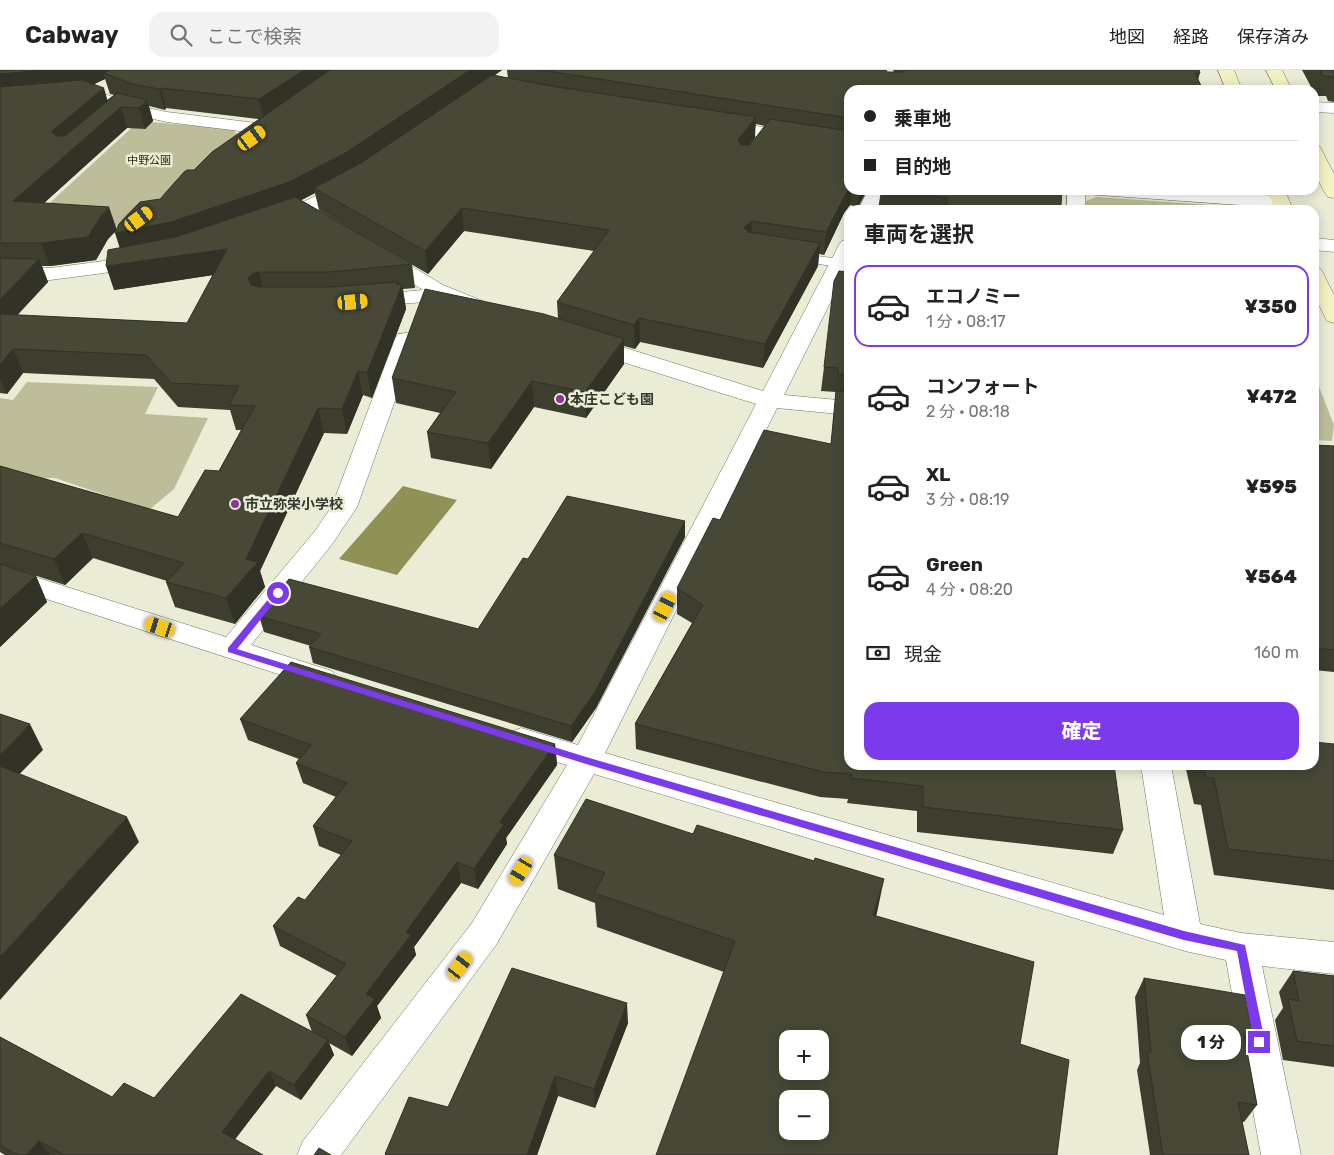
<!DOCTYPE html>
<html lang="ja">
<head>
<meta charset="utf-8">
<style>
  body { margin:0; font-family:Rubik,"Noto Sans JP",sans-serif; background:#f2f2f2; color:#222; height:100vh; display:flex; flex-direction:column; font-size:19px; white-space:nowrap }
  * { box-sizing:border-box; margin:0 }
  p { font-size:16px; color:#767676 }
  .icon { flex:none; width:28px; height:28px; fill:none; stroke:currentColor; stroke-width:2; stroke-linecap:round; stroke-linejoin:round }
  .map { position:relative; flex:1; overflow:hidden }
  .panel { position:absolute; left:844px; top:135px; width:475px; height:565px; display:flex; flex-direction:column; background:#fff; border-radius:15px; box-shadow:0 2px 12px #0003 }
  .panel>* { flex:none }
  .guide { position:absolute; left:844px; top:15px; width:475px; height:110px; border-radius:15px; box-shadow:0 2px 12px #0003; display:grid; align-content:center; height:110px; padding:0 20px; background:#fff }
  .fabs { position:absolute; left:779px; top:960px; display:grid; gap:10px }
  .fabs a { display:grid; place-items:center; width:50px; height:50px; border-radius:10px; background:#fff; box-shadow:0 2px 12px #0003; font-size:25px }
  .end { position:absolute; width:22px; height:22px; margin:-11px; border:6px solid #7c3aed; background:#fff; box-shadow:0 0 0 2px #fff }
  .from { border-radius:50% }
  .bubble { position:absolute; height:35px; border-radius:15px; background:#fff; box-shadow:0 2px 12px #0003; font-size:16px; font-weight:800; line-height:35px; text-align:center }
  .car { position:absolute; width:15px; height:30px; margin:-15px -8px; border-radius:6px; box-shadow:0 0 4px 1px #0007; background:linear-gradient(#f5c518 24%,#345 0 40%,#f5c518 0 76%,#345 0 86%,#f5c518 0) }
  .guide b { display:flex; align-items:center; gap:18px; height:48px; font-size:19px }
  .guide b+b { border-top:1px solid #e0e0e0 }
  .guide i { width:12px; height:12px; background:#222 }
  ul { padding:0; list-style:none }
  li { display:flex; align-items:center; gap:15px; height:82px; margin:0 10px 8px; padding:0 10px; border:2px solid transparent; border-radius:15px }
  li div { flex:1 }
  li b { display:block; font-size:19px }
  li em { font-style:normal; font-weight:800 }
  li.on { border-color:#7c3aed }
  li>.icon { width:45px; height:45px; stroke-width:1.5 }
  h2 { padding:0 20px; font-size:22px; line-height:60px }
  .pay { display:flex; align-items:center; gap:12px; height:55px; padding:0 20px; font-size:19px }
  .pay p { margin-inline-start:auto }
  .button { display:flex; gap:10px; margin-top:auto; padding:10px 20px }
  .button a { flex:1; height:58px; border-radius:15px; background:#7c3aed; color:#fff; font-size:20px; font-weight:800; line-height:58px; text-align:center }
  header { display:flex; align-items:center; gap:30px; box-sizing:border-box; height:70px; padding:0 25px; background:#fff; border-bottom:1px solid #e0e0e0 }
  header strong { font-size:24px }
  nav { display:flex; gap:28px; margin-inline-start:auto; font-size:18px }
  .search { width:350px; height:45px; background:#f2f2f2; display:flex; align-items:center; gap:12px; box-sizing:border-box; padding:0 18px; border-radius:15px; color:#767676; font-size:19px }
  .map>svg:first-child { display:block }
  .green { fill:#bdbe99 }
  .water { fill:#909157 }
  .lines { fill:none; stroke-linecap:round; stroke-linejoin:round }
  .lane-casing { stroke:#747461; stroke-width:1 }
  .street-casing { stroke:#747461; stroke-width:1 }
  .secondary-casing { stroke:#747461; stroke-width:1 }
  .lane { fill:#fff; fill-rule:evenodd }
  .street { fill:#fff; fill-rule:evenodd }
  .secondary { fill:#f3f2c3; fill-rule:evenodd }
  .wall { fill:#3e3e2e; fill-rule:evenodd }
  .shaded-wall { fill:#323226 }
  .building { fill:#484836; stroke:#323226; fill-rule:evenodd }
  .route { fill:#7c3aed }
  .poi-dot { fill:#8a33a0; stroke:#ebecd6; stroke-width:2 }
  .labels { text-anchor:middle; dominant-baseline:central; stroke-width:5; stroke-linejoin:round; paint-order:stroke }
  .far-park-label { font-size:11px; fill:#313000; stroke:#ebecd6 }
  .poi-label { font-size:14px; font-weight:bold; fill:#36372e; stroke:#ebecd6; text-anchor:start }
</style>
</head>
<body>
<header>
<strong>Cabway</strong>
<div class="search"><svg class="icon" aria-label="search" viewBox="0 0 24 24"><circle cx="10" cy="10" r="6"/><path d="M15 15l6 6"/></svg>ここで検索</div>
<nav><a>地図</a><a>経路</a><a>保存済み</a></nav>
</header>
<div class="map">
<svg width="1334" height="1085" viewBox="0 0 1334 1085">
  <rect width="100%" height="100%" fill="#ebecd6"/>
  <path class="green" d="M139,51L232,59L242,68L120,157L30,151Z
    M1097,127L1238,137L1246,140H1085L1086,131Z
    M1314,304L1334,355L1332,371L1314,370Z
    M27,312L158,317L145,344L208,348L174,419L149,440L55,408H0V328L13,330Z"/>
  <path class="water" d="M403,416L457,430L397,505L339,489Z"/>
  <g class="lines">
    <g class="lane-casing">
      <path id="lane" d="M796,183L839,189L845,193L839,197L792,190L790,187L792,184Z"/>
    </g>
    <g class="street-casing">
      <path id="street" d="M91,19L137,36L167,42L264,54L270,55L272,59L270,63L264,64L167,52L127,43L85,27L83,24L85,21Z
        M1314,32L1334,33V43L1314,42Z
        M719,50L849,71V81L713,59L711,55L713,51Z
        M350,109L356,110L359,114L356,118C336,129 293,159 270,153L268,149L270,145L295,136Z
        M868,120H886L876,140H858Z
        M1067,120H1178L1281,126L1287,128L1290,132L1287,136L1281,138L1085,124V140H1067Z
        M1314,168L1334,170V182L1314,180Z
        M849,169V195L784,325L849,331V345L777,338L605,683L1164,845L1141,695H1171L1200,854L1241,863L1334,872V904L1262,896L1301,1085H1261L1226,890L1185,881L594,704L496,875L341,1085H297L303,1071L472,853L567,695L510,678L506,670L510,662L521,658L578,675L756,334L581,279L578,274L581,269L589,268L597,269L763,321L839,175L842,171Z
        M381,180L388,182L443,215L490,234L493,238L490,242L483,244L432,225L430,230L423,232L367,237L360,235L357,231L360,227L367,225L423,220L374,190L371,186L374,182Z
        M142,183L149,185L152,189L149,193L104,203L50,210L0,209V197L50,198L104,191Z
        M406,263L414,264L417,269L357,437L333,473L251,575L332,601L336,608L332,615L322,619L312,615L0,514V496L226,567L315,461L332,436L395,269L398,264Z"/>
    </g>
    <g class="secondary-casing">
      <path id="secondary" d="M1218,0H1234L1242,20H1226Z
        M1266,0H1282L1292,20H1276Z
        M1314,76L1320,77L1334,104V128L1328,127C1316,111 1313,95 1314,76Z
        M1267,120H1285L1293,140H1275Z
        M1314,197L1321,199L1334,225V253L1327,251L1314,225Z"/>
    </g>
    <use href="#lane" class="lane"/>
    <use href="#street" class="street"/>
    <use href="#secondary" class="secondary"/>
  </g>
  <path class="wall" d="M0,0H502L495,5L508,8L507,0H886L887,2H894L893,0H1199L1200,3L1198,10L849,20V120H867L858,137L850,135L844,143L824,185L819,184L818,196L763,298L640,272L635,279L624,276V294L586,348L534,337L491,399L431,388L427,362L440,343L396,333L392,308L558,248L557,232L594,181L464,161L428,204L319,140L315,123L301,130L412,194L415,218L403,219L406,239L372,328L363,325L347,364L324,363L260,501L265,517L235,554L175,537L166,512L167,511L93,488L65,515L18,500L36,506L47,532L0,577V396L178,447L219,401L241,360H236L230,340L178,337L154,309L23,303L7,324L0,323ZM105,9L110,24L114,25L107,30L94,14ZM149,36L165,40L166,38L259,49L194,100L160,129L117,160L44,133L127,58L145,59L153,51ZM756,54L765,56L750,75ZM116,160L120,177L114,220L213,205L187,253L17,245L48,212L42,196H50L96,190L108,169Z
    M1302,0H1334V32L1328,31L1326,26H1316Z
    M881,120H1062L1061,134V140H878Z
    M849,202V695L1123,760L1113,784L917,762V741L847,733L848,729L820,727L636,679L635,654L692,553L677,544V518L720,450L831,374L836,322L821,321L824,297Z
    M1314,375L1334,376V602L1314,600Z
    M685,451V467L596,638L572,672L313,593L309,577L311,576L264,562L259,546L478,559L528,489Z
    M240,649L555,674L557,695L506,768L507,774L478,819L461,813L414,877L416,885L377,936L381,948L352,986L329,973L334,985L301,1030L276,1016L235,1069L263,1085H5L0,1082V967L112,1027L154,1028L312,962L306,945L337,906L280,876L273,856L305,830L341,785L319,776L313,756L336,727L303,713L296,693L299,689L248,670Z
    M1334,674V820L1214,805L1201,735L1194,734L1185,695H1314Z
    M693,764L814,791L884,809L724,902L597,857L595,833L558,819L554,785Z
    M1293,901L1334,906V997L1283,990L1275,950L1283,938L1279,922Z
    M1144,908L1253,967L1246,976L1257,1035L1244,1052H1242L1249,1085H1150L1137,1000L1140,993L1135,927Z
    M628,953L595,1038L558,1026L537,1085H385V1084L448,1037Z"/>
  <path class="shaded-wall" d="M44,0H127L104,3L105,9L88,17L0,25V4Z
    M304,0H338L264,50L259,29Z
    M470,0H502L351,103L314,118L315,123L294,134L122,185L115,163Z
    M104,18L110,39L60,83L52,61Z
    M161,18L166,38L165,40L159,19Z
    M147,30L153,51L145,59L139,38Z
    M121,37L127,58L22,153L13,131Z
    M756,47L755,68L737,92L738,70Z
    M849,118V120H852L850,135L844,143L824,185L826,162Z
    M859,120H867L858,137Z
    M109,137L117,160L108,169L96,190L50,196L41,173L101,146Z
    M462,138L464,161L428,204L425,181Z
    M752,151L751,174L744,157Z
    M820,173L818,196L763,298L765,274Z
    M227,179L233,202L114,220L106,196Z
    M39,189L48,212L0,264V230Z
    M259,202L265,225L257,227L248,208L252,204Z
    M398,212L399,222L402,215L406,239L372,328L367,303L396,214Z
    M639,248L640,272L635,279L634,255Z
    M624,269V294L586,348L585,322Z
    M13,279L23,303L7,324L0,308V295Z
    M358,301L363,325L347,364L342,339Z
    M532,311L534,337L491,399L488,373Z
    M318,338L324,363L260,501L265,517L235,554L226,528L246,489Z
    M685,451V467L596,638L572,672L571,656Z
    M82,463L93,488L65,515L54,489Z
    M36,506L47,532L0,577V539Z
    M30,654L43,680L6,718L0,707V685Z
    M555,674L557,695L506,768L507,774L478,819L474,799L500,752Z
    M127,747L139,772L0,930V887Z
    M457,792L461,813L414,877L416,885L377,936L381,948L352,986L345,967L366,924L406,862Z
    M884,809L877,843L867,879L873,845Z
    M627,933L628,953L595,1038L594,1019Z
    M328,970L334,985L301,1030L294,1015Z
    M269,1001L276,1016L230,1076L222,1062Z
    M555,1006L558,1026L537,1085H527Z
    M39,1071L50,1085H27Z"/>
  <path class="building" d="M0,0H44L0,4Z
    M111,0H304L259,29L161,18L159,19L132,14L104,3Z
    M330,0H470L347,82L289,112L171,152L115,163L119,154L140,132L160,129L184,102L187,100H194L212,82Z
    M541,0H886L887,2H904L905,0H1199L1200,3H1195L1203,20H849V48Z
    M1320,0H1334V9L1333,7L1323,6Z
    M492,5L557,17L756,47L738,70L741,75H750L770,49L849,61V118L826,162L752,151L744,157L748,162L820,173L765,274L639,248L634,255L557,232L609,160L462,138L425,181L314,118L361,93Z
    M82,10L104,18L52,61L56,66H65L117,23L147,30L139,38L121,37L13,131L109,137L101,146L88,167L41,173H0V17Z
    M896,120H1062L1061,134V140H947V128Z
    M295,127L412,194L330,202H259L252,204L248,208L251,215L259,217H330L398,212L396,214L402,215L367,303L358,301L342,339L318,338L246,489L258,492L226,528L166,512L184,493L82,463L54,489L0,473V396L178,447L205,400L219,401L255,336L229,335L239,316L171,313L146,285L13,279L0,295V244L187,253L227,179L106,196L108,180L176,167Z
    M0,188L39,189L0,230Z
    M839,201L849,202V305L838,304V298L824,297L834,211Z
    M425,219L544,244L624,269L585,322L532,311L488,373L427,362L456,322L392,308Z
    M836,321L849,322V695H1114L1123,760L923,737V716L851,708L852,704L824,702L635,654L703,535L677,518L713,448L720,450L764,360L831,374Z
    M1314,375L1334,376V580L1314,578Z
    M567,426L685,451L595,622L571,656L309,577L321,564L259,546L289,509L478,559L523,488L528,489Z
    M0,494L36,506L0,539Z
    M291,592L555,674L500,752L504,754L474,799L457,792L406,862L411,865L366,924L375,929L345,967L306,945L346,894L273,856L298,827L305,830L352,771L313,756L347,713L296,693L311,675L240,649Z
    M0,644L30,654L0,685Z
    M1314,672L1334,674V791L1228,779L1214,708H1206L1203,695H1314Z
    M0,696L127,747L0,887Z
    M586,729L693,764L697,755L814,791L815,788L884,809L873,845L1034,892L1020,974L1069,990L1057,1085H656L735,871L594,823L605,803L554,785ZM788,969H820V1001H788ZM788,1029H820V1061H788Z
    M512,898L627,933L594,1019L555,1006L527,1085H388L385,1084L409,1027L448,1037Z
    M1293,901L1334,906V976L1297,971L1288,929L1299,931Z
    M1144,908L1245,925L1253,967L1244,965L1257,1035L1238,1032L1249,1085H1163L1147,982H1151Z
    M241,924L328,970L294,1015L269,1001L222,1062L263,1085H64L39,1071L27,1085H18L0,1075V967L112,1027L124,1013L154,1028Z
    M319,1078L331,1085H314Z"/>
  <path class="route" d="M275,521H278L282,523L237,579L586,687L1184,861L1245,875L1265,972L1263,976L1259,977L1256,976L1254,972L1237,881L1184,870L586,694L228,582V578Z"/>
  <g class="poi-dot">
    <circle cx="560" cy="329" r="5"/>
    <circle cx="235" cy="434" r="5"/>
  </g>
  <g class="labels">
    <g class="far-park-label">
      <text x="149" y="90">中野公園</text>
    </g>
    <g class="poi-label">
      <text x="570" y="329">本庄こども園</text>
      <text x="245" y="434">市立弥栄小学校</text>
    </g>
  </g>
</svg>
<div class="fabs">
<a>+</a>
<a>−</a>
</div>
<i class="end from" style="left:278px;top:523px"></i>
<i class="end" style="left:1259px;top:972px"></i>
<div class="bubble" style="left:1181px;top:955px;width:60px">1 分</div>
<i class="car" style="left:252px;top:68px;rotate:54deg"></i>
<i class="car" style="left:139px;top:149px;rotate:54deg"></i>
<i class="car" style="left:353px;top:232px;rotate:85deg"></i>
<i class="car" style="left:665px;top:537px;rotate:27deg"></i>
<i class="car" style="left:160px;top:557px;rotate:288deg"></i>
<i class="car" style="left:521px;top:801px;rotate:211deg"></i>
<i class="car" style="left:460px;top:896px;rotate:37deg"></i>
<div class="guide">
<b><i class="from"></i>乗車地</b>
<b><i></i>目的地</b>
</div>
<section class="panel">
<h2>車両を選択</h2>
<ul>
<li class="on"><svg class="icon" aria-label="car" viewBox="0 0 24 24"><path d="M5 17H2v-5l4-1 3-4h7l3 4 3 1v5h-3M9 17h6M6 11h13"/><circle cx="7" cy="17" r="2"/><circle cx="17" cy="17" r="2"/></svg><div><b>エコノミー</b><p>1 分 · 08:17</p></div><em>¥350</em></li>
<li><svg class="icon" aria-label="car" viewBox="0 0 24 24"><path d="M5 17H2v-5l4-1 3-4h7l3 4 3 1v5h-3M9 17h6M6 11h13"/><circle cx="7" cy="17" r="2"/><circle cx="17" cy="17" r="2"/></svg><div><b>コンフォート</b><p>2 分 · 08:18</p></div><em>¥472</em></li>
<li><svg class="icon" aria-label="car" viewBox="0 0 24 24"><path d="M5 17H2v-5l4-1 3-4h7l3 4 3 1v5h-3M9 17h6M6 11h13"/><circle cx="7" cy="17" r="2"/><circle cx="17" cy="17" r="2"/></svg><div><b>XL</b><p>3 分 · 08:19</p></div><em>¥595</em></li>
<li><svg class="icon" aria-label="car" viewBox="0 0 24 24"><path d="M5 17H2v-5l4-1 3-4h7l3 4 3 1v5h-3M9 17h6M6 11h13"/><circle cx="7" cy="17" r="2"/><circle cx="17" cy="17" r="2"/></svg><div><b>Green</b><p>4 分 · 08:20</p></div><em>¥564</em></li>
</ul>
<div class="pay"><svg class="icon" aria-label="cash" viewBox="0 0 24 24"><path d="M3 7h18v10H3z"/><circle cx="12" cy="12" r="2"/></svg>現金<p>160 m</p></div>
<div class="button"><a>確定</a></div>
</section>
</div>
</body>
</html>
